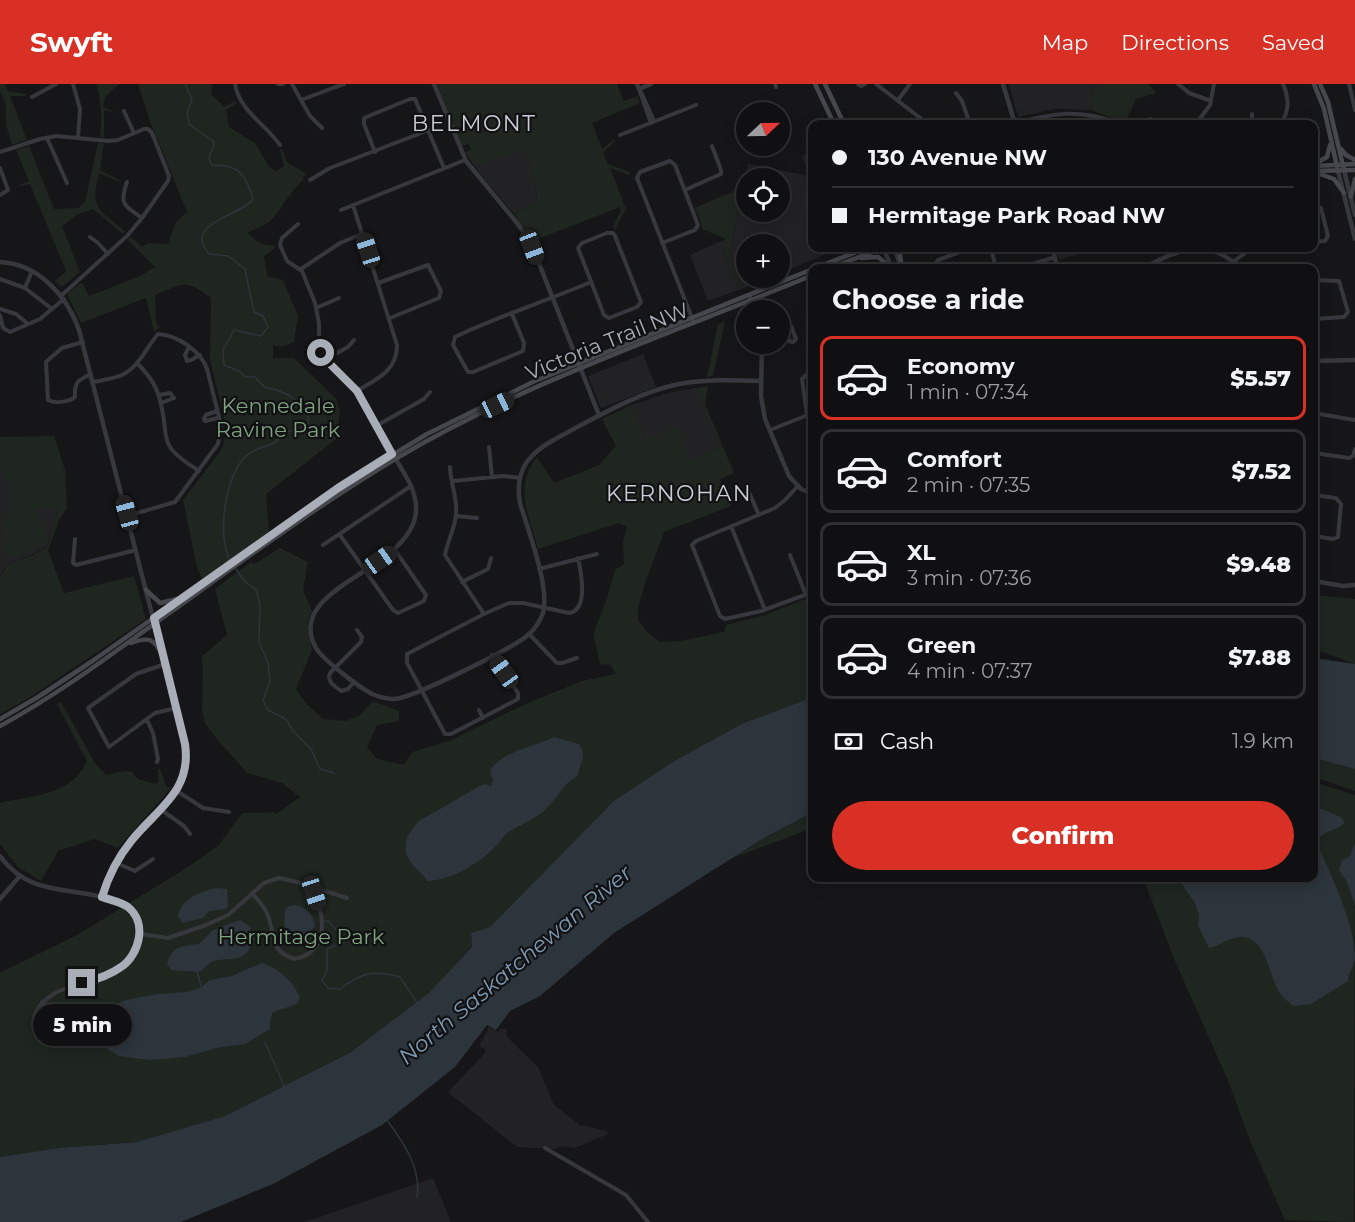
<!DOCTYPE html>
<html lang="en">
<head>
<meta charset="utf-8">
<style>
  body { margin:0; font-family:Montserrat,sans-serif; background:#19191b; color:#f1f3f6; height:100vh; display:flex; flex-direction:column; font-size:22px; white-space:nowrap }
  * { box-sizing:border-box; margin:0 }
  p { font-size:20px; color:#9c9d9f }
  .icon { flex:none; width:33px; height:33px; fill:none; stroke:currentColor; stroke-width:2; stroke-linecap:round; stroke-linejoin:round }
  .map { position:relative; flex:1; overflow:hidden }
  .drawer { position:absolute; left:808px; top:180px; width:510px; height:618px; display:flex; flex-direction:column; background:#101012; border-radius:12px; box-shadow:0 3px 15px #0003,0 0 0 2px #303032 }
  .drawer>* { flex:none }
  .banner { position:absolute; left:808px; top:36px; width:510px; height:132px; border-radius:12px; box-shadow:0 3px 15px #0003,0 0 0 2px #303032; display:grid; align-content:center; height:132px; padding:0 24px; background:#101012 }
  .needle { width:39px; rotate:68deg }
  .fabs { position:absolute; left:736px; top:18px; display:grid; gap:12px }
  .fabs a { display:grid; place-items:center; width:54px; height:54px; border-radius:50%; background:#101012; box-shadow:0 3px 15px #0003,0 0 0 2px #303032; font-size:30px }
  .end { position:absolute; width:27px; height:27px; margin:-14px; border:8px solid #a8adb8; background:#111; box-shadow:0 0 0 3px #111 }
  .from { border-radius:50% }
  .bubble { position:absolute; height:42px; border-radius:21px; background:#101012; box-shadow:0 3px 15px #0003,0 0 0 2px #303032; font-size:20px; font-weight:800; line-height:42px; text-align:center }
  .car { position:absolute; width:18px; height:36px; margin:-18px -9px; border-radius:8px; box-shadow:0 0 4px 2px #0007; background:linear-gradient(#222 24%,#8ab4d8 0 40%,#222 0 76%,#8ab4d8 0 86%,#222 0) }
  .banner b { display:flex; align-items:center; gap:21px; height:57px; font-size:22px }
  .banner b+b { border-top:2px solid #303032 }
  .banner i { width:15px; height:15px; background:#f1f3f6 }
  ul { padding:0; list-style:none }
  li { display:flex; align-items:center; gap:18px; height:84px; margin:0 12px 9px; padding:0 12px; border:3px solid #303032; border-radius:12px }
  li div { flex:1 }
  li b { display:block; font-size:22px }
  li em { font-style:normal; font-weight:800 }
  li.selected { border-color:#d93025 }
  li>.icon { width:54px; height:54px; stroke-width:1.5 }
  h2 { padding:0 24px; font-size:27px; line-height:72px }
  .pay { display:flex; align-items:center; gap:15px; height:66px; padding:0 24px; font-size:22px }
  .pay p { margin-inline-start:auto }
  .action { display:flex; gap:12px; margin-top:auto; padding:12px 24px }
  .action a { flex:1; height:69px; border-radius:36px; background:#d93025; color:#fff; font-size:24px; font-weight:800; line-height:69px; text-align:center }
  header { display:flex; align-items:center; gap:36px; box-sizing:border-box; height:84px; padding:0 30px; background:#d93025; color:#fff }
  header strong { font-size:28px }
  nav { display:flex; gap:33px; margin-inline-start:auto; font-size:21px }
  .map>svg:first-child { display:block }
  .built { fill:#222225; fill-rule:evenodd }
  .green { fill:#1e261f }
  .water { fill:#2c353c }
  .lines { fill:none; stroke-linecap:round; stroke-linejoin:round }
  .stream { stroke:#2c353c; stroke-width:1.5 }
  .minor { stroke:#37383d; stroke-width:4 }
  .tertiary { stroke:#37383d; stroke-width:4.5 }
  .secondary { stroke:#45474d; stroke-width:4.5 }
  .route { stroke:#a8adb8; stroke-width:8 }
  .labels { text-anchor:middle; dominant-baseline:central; stroke-width:4.5; stroke-linejoin:round; paint-order:stroke }
  .street-label { font-size:21px; fill:#a8adb8; stroke:#111113 }
  .park-label { font-size:21px; fill:#7fa381; stroke:#111113 }
  .neighbourhood-label { font-size:22px; letter-spacing:1.5px; fill:#c9ccd4; stroke:#111113 }
  .water-label { font-size:22px; font-style:italic; fill:#7f9bb3; stroke:#111113 }
</style>
</head>
<body>
<header>
<strong>Swyft</strong>
<nav><a>Map</a><a>Directions</a><a>Saved</a></nav>
</header>
<div class="map">
<svg width="1355" height="1138" viewBox="0 0 1355 1138">
  <rect width="100%" height="100%" fill="#161618"/>
  <path class="built" d="M1009,0H1103L1094,4L1091,26L1055,25L1018,33Z
    M523,63L535,95L537,119L514,130L475,83Z
    M813,67V164H842L780,189V160H747V194H769L742,205L729,172L748,80L809,92L802,72ZM747,94H780V128H747Z
    M726,155L724,168L739,206L708,217L690,171Z
    M1057,164H1100L1059,176Z
    M643,270L656,303L601,324L588,292Z
    M696,304L720,364L691,376L645,355L631,321L672,308Z
    M0,388L8,393V416L59,421L48,461L30,472L11,479L2,487L0,495Z
    M489,943L498,948L500,945H507L506,950L508,954L538,983L554,1021L580,1041L607,1047L608,1050L575,1064L562,1062L554,1065L517,1063L448,1008L485,969V965L479,962Z
    M433,1094L451,1138H305Z"/>
  <path class="green" d="M0,0H5L8,7L26,10L25,12H10L27,56L12,61L6,41V21L0,7Z
    M96,0H119L105,13L103,23L117,29L104,26V53H100C102,35 102,17 96,0Z
    M138,0H212L211,10L224,23L235,17L237,19L226,26L229,43L255,59L270,84L276,87L284,82L280,66L282,64L287,78L306,90L303,93V97C293,102 280,129 269,138C263,143 254,145 247,149C256,156 263,163 275,161V164L264,172L268,193L283,196L298,232L294,258C288,262 278,264 273,261V274H294L336,315L340,327L336,355L266,410L269,450L202,495L197,483L183,416L222,365L227,347L210,275L211,214C185,194 183,200 155,211L156,238L160,244L154,248L146,214L81,239L68,212V209L82,198L89,212L140,192L155,183L128,156L131,153L142,163L148,159L168,160L176,138L187,128L150,37Z
    M437,0H617L624,17L637,12L640,19L592,39L602,65L614,55L615,57L603,69L608,80L630,88L629,91L610,84L626,125L615,145L613,143L621,126L620,123L533,157L514,130L537,119L535,95L523,64L475,83L465,68L471,66L469,60L462,62Z
    M1103,0H1149L1156,9L1136,15L1125,39L1091,26L1094,4Z
    M98,59L104,60L100,86L121,97L120,98L99,89C89,125 100,126 125,147L123,150L93,125L77,131L62,142L80,188L62,203L55,197L66,187L30,100L15,103L29,97L16,66L29,62L54,125L78,124L85,118Z
    M743,103L729,172L742,205L739,206L724,168L726,155L702,145V140L695,124Z
    M725,237L713,292L707,293L718,240Z
    M708,302L705,320L734,389L720,395L731,422L664,448L644,502L638,524V536L647,548L660,558L681,557L724,548L726,541L765,531L813,512V613L744,639L490,843L471,849L472,863L429,910L351,968L225,1032L137,1058L59,1064L0,1073V889L77,851L185,785L218,762L242,729L274,728L276,730L300,713L282,699L247,689L216,654L205,639L202,627L203,584L201,573L227,551L215,505L251,478L254,480L280,464L308,478L303,506L312,527L308,537V547L312,566L296,605L306,619L323,635L345,637L359,632L373,617L399,627V637L377,641L367,663L377,675L404,681L412,668L449,657L525,620L582,597L616,590L610,581L600,580L593,550L607,514L615,486L624,480L623,457L627,443L619,439L538,465C529,432 513,403 537,373L554,399L599,381L616,362L602,335L631,321L645,355L677,343L691,376L720,364L696,304Z
    M54,352L65,386L67,425L60,434L48,466L64,509L134,492L146,535L29,614L0,630V495C5,478 16,478 31,472C37,469 43,465 48,461L59,422L35,424L49,456L36,465L9,474C1,456 0,443 11,426L8,416V394L0,388V353Z
    M1314,511L1355,515V580L1314,565Z
    M61,618L95,679L106,691L125,687L132,688L138,695L155,700L158,698V685H160L167,703H172L118,764L95,755L58,767L41,797L18,783L0,760V719C33,711 71,712 87,677L57,620Z
    M1314,674L1355,685V707L1314,693Z
    M1314,698L1355,711L1354,1138L1285,1136L1251,1059L1229,999L1175,877L1143,794H1314Z
    M813,728V744L730,775L762,755Z"/>
  <path class="water" d="M1314,574L1355,580V685L1314,674Z
    M813,613V728L762,755L614,849L540,912L510,927L496,946L487,941L455,983L382,1041L273,1100L181,1138H0V1073L59,1064L137,1058L225,1032L351,968L429,909L472,863L471,849L490,843L614,717L676,676L744,639Z
    M554,653L579,660C588,677 579,677 578,692C564,698 557,715 546,725C536,735 519,741 507,749C502,754 498,761 492,766C475,782 450,796 427,797C423,789 415,785 410,777C400,762 408,748 419,737L478,703L485,700L491,702L493,697L490,686C503,667 534,663 554,653Z
    M1314,722L1341,733L1345,739C1336,746 1327,746 1319,754L1320,767C1334,796 1355,842 1355,875C1353,883 1349,888 1348,897L1311,920L1293,922C1288,917 1283,914 1279,908C1269,891 1266,853 1241,853C1229,853 1220,862 1209,864L1198,841L1199,832L1195,819L1178,794H1314Z
    M1355,759V822L1347,798L1339,786L1342,777L1350,772Z
    M216,804L227,805L228,822L225,825L209,827L203,834L182,839L178,832C182,814 200,808 216,804Z
    M295,821C306,823 313,830 315,842C296,864 281,853 285,826L289,822Z
    M240,836L249,842L254,854C246,884 226,870 210,879C206,882 204,886 199,888L171,886L167,880C171,862 183,862 199,860L213,846Z
    M262,879C280,885 292,896 300,913L297,920L273,928L270,936V945L245,960L216,964L185,973L150,976L119,972L109,966L103,958L101,950L104,935L112,922L126,916L158,910L187,908L200,904L210,896L232,892Z"/>
  <g class="lines">
    <path class="stream" d="M185,0L192,16L187,28L189,40L214,58C214,67 205,71 212,81C239,80 246,91 253,115C242,132 182,138 209,170L228,172L245,185L254,228L263,232L268,243L261,252L234,246L223,266L224,281L239,287L245,293H255C258,296 261,301 265,303C269,305 275,305 279,307C293,312 316,328 306,344C299,346 291,345 284,350C281,352 278,356 274,359C263,365 257,362 245,373C225,393 216,454 231,478
      M236,485L244,497L256,506L260,520L259,558L268,579L270,597L263,617L268,626L286,635L293,647L311,665L320,685L334,689
      M325,837H328L343,853L344,858L327,865V886L322,897L328,904L340,905C363,888 372,886 400,893L417,919
      M197,887L201,902
      M265,958L285,1004
      M387,1036C405,1061 421,1083 417,1114"/>
    <path class="minor" d="M73,0L80,25L78,54
      M235,0C240,28 265,39 280,61
      M278,0H283
      M292,0L310,32L322,44
      M775,0L776,3
      M858,0L861,2L865,0
      M876,0L928,40
      M1178,0L1189,9L1211,17
      M1349,0L1355,26
      M639,5L651,39
      M641,8L654,37
      M956,9L962,17L970,40
      M32,13L56,0
      M301,16L344,0
      M898,16L910,0
      M124,27L134,49
      M1252,30V40
      M1284,36L1291,40
      M1011,40C1050,30 1080,23 1119,40
      M1149,40L1150,35
      M1196,40L1210,21L1214,0
      M1280,40C1290,28 1289,14 1283,0
      M620,51L696,21
      M47,54L67,99
      M0,68L40,55L56,52L109,57L118,56L144,45H148L152,49L169,92L168,97L142,134L127,152L62,211
      M375,68L364,40V34L410,15H415L444,84
      M0,84L8,106L0,111
      M310,96L330,84L429,46
      M127,98C119,121 124,121 142,134
      M685,106L721,90V86L712,62
      M1314,120L1321,124L1328,152L1325,157L1314,158
      M353,121L397,261C397,287 377,295 357,307
      M341,126L465,76
      M298,140L282,154L280,161L287,177L302,187L315,219L319,239V258L321,269L328,278L357,307L392,370
      M607,149H613L615,152L641,218L637,223L609,234L604,231L578,164L582,159Z
      M90,153L98,159L108,170
      M662,159L695,146L698,141L675,81L670,77L640,88L637,94L694,239
      M991,164L996,184
      M1233,178L1252,164
      M936,184V179L938,176L971,164
      M1020,184L1055,173
      M301,185L340,159L362,150
      M0,195L25,204L52,225
      M1314,196L1339,197L1348,228L1344,233L1314,235
      M378,199L428,181L441,207L439,214L390,234
      M25,204L32,187
      M316,224L339,214
      M0,225L16,230L28,240
      M512,230L524,259L523,267L473,288H468L453,261L455,253C499,232 546,217 591,198
      M0,231L3,244L10,248L40,235L64,215
      M780,244L788,241L791,242L796,255L793,258L789,257L783,242
      M83,258L62,264L46,278L48,316C55,320 69,318 75,313C74,298 78,296 91,290
      M189,263L185,271L187,277L191,276L200,271
      M326,275L348,263L354,256
      M137,279C156,298 160,310 164,336C165,345 165,356 170,363C176,373 189,380 199,387
      M93,298C102,296 113,295 122,291C139,283 146,264 158,250C177,251 201,267 207,285L221,341L218,360L175,418L127,432
      M159,311L170,309L174,314L161,319
      M217,327L206,331L204,334L205,337L218,334
      M1314,329L1355,336
      M807,331L802,295L806,291L813,288
      M376,342L424,315L430,308
      M770,346L813,329
      M489,363L492,393
      M1314,369L1349,374L1353,372L1355,365
      M450,383C450,399 458,414 456,430C455,445 447,458 445,471L484,530
      M453,397L503,392L520,394
      M797,403L785,416L775,424L696,457L692,461L720,532L725,535L761,527L813,508
      M748,406L759,431
      M1314,411L1336,414L1341,420L1338,453L1333,455L1314,452
      M456,432L477,434
      M731,442L765,526
      M340,451L393,526L398,529L424,517L426,511L395,466
      M75,455L73,479L76,481L136,466
      M323,461L411,402
      M790,471L806,511
      M539,485L597,470
      M462,498L488,485L491,474
      M529,550L557,579H562L577,574
      M492,571L518,609V615L451,650H445L407,579V570L484,530L509,519H523L569,529C589,526 581,488 578,474
      M165,580L136,590L88,624L109,663L155,629L176,624
      M354,598L348,605L341,607L331,599L329,593L330,589L361,558L362,553L357,546
      M479,626L483,634
      M147,636L153,649L158,675L157,678
      M177,707L203,724L229,728
      M160,725L184,742L190,750
      M116,779L135,787L153,775
      M252,809C259,817 268,827 270,838C275,857 272,868 295,875C331,867 325,829 311,803
      M140,850L168,854L206,841L228,831L264,799L279,794L297,798L347,814
      M42,918L63,930L66,935L64,943L55,949L36,943L34,932C48,898 93,902 121,883C139,871 148,839 128,823C121,818 110,816 102,813
      M545,1064L626,1111L648,1138"/>
    <path class="tertiary" d="M434,0L466,77L517,139L531,159L599,331
      M637,0L639,5L651,0
      M1003,0L1015,40
      M1344,86L1355,131
      M1338,87L1355,155
      M883,164L892,184
      M894,164L901,182
      M1053,164L1057,184
      M0,178C39,180 67,212 79,246L176,624L187,674C182,712 154,728 132,756C118,773 108,793 102,813C61,803 28,810 0,772
      M1144,184C1177,165 1209,153 1240,184
      M749,211L755,226
      M762,260L761,312L765,335L789,392L801,405L813,410
      M1314,277L1355,276
      M394,372C403,388 415,403 416,422C420,486 281,501 316,564C323,576 359,603 372,610C379,613 386,615 394,615C411,615 513,564 528,551C535,545 540,537 543,529C550,502 528,447 520,419C517,402 519,385 532,372C542,361 557,354 570,347C604,329 640,308 679,300C706,295 733,296 761,297
      M1314,497L1343,502L1355,501
      M0,815L20,792"/>
    <path class="secondary" d="M815,0L834,40
      M825,0L844,40
      M1314,0L1324,25L1338,87
      M1320,0L1328,18L1344,86
      M1341,65L1346,71L1355,76
      M1314,80L1327,73L1330,61
      M1314,82L1355,80
      M1314,87L1355,86
      M1317,89L1334,95L1344,109
      M1351,112L1355,95
      M901,164L900,171L902,184
      M861,174L878,173L891,184
      M815,184L867,164
      M830,184L883,164
      M146,506L160,519L177,515
      M131,559C150,552 154,555 163,572
      M0,635L38,613L91,578L338,404L427,350L535,297L813,185
      M0,642C48,616 93,584 137,552C222,492 308,427 397,374C527,297 673,249 813,191"/>
  </g>
  <g class="lines">
    <path class="route" d="M82,899C95,896 110,891 121,883C139,871 148,839 128,823C121,818 110,816 102,813C108,793 118,773 132,756C158,724 192,707 185,660L154,534L338,404L392,370L357,307L328,278L321,269"/>
  </g>
  <g class="labels">
    <g class="street-label">
      <text transform="translate(607 257) rotate(-22)">Victoria Trail NW</text>
    </g>
    <g class="park-label">
      <text x="278" y="321">Kennedale<tspan x="278" dy="24">Ravine Park</tspan></text>
      <text x="301" y="852">Hermitage Park</text>
    </g>
    <g class="neighbourhood-label">
      <text x="474" y="39">BELMONT</text>
      <text x="679" y="409">KERNOHAN</text>
    </g>
    <g class="water-label">
      <text transform="translate(515 881) rotate(-40)">North Saskatchewan River</text>
    </g>
  </g>
</svg>
<div class="fabs">
<a><svg class="needle" viewBox="-14 -14 28 28"><path d="M0-13l5 13h-10z" fill="#e53935"/><path d="M0 13l5-13h-10z" fill="#9c9d9f"/></svg></a>
<a><svg class="icon" aria-label="locate" viewBox="0 0 24 24"><circle cx="12" cy="12" r="6"/><path d="M12 2v4M12 18v4M2 12h4M18 12h4"/></svg></a>
<a>+</a>
<a>−</a>
</div>
<i class="end from" style="left:321px;top:269px"></i>
<i class="end" style="left:82px;top:899px"></i>
<div class="bubble" style="left:33px;top:920px;width:99px">5 min</div>
<i class="car" style="left:532px;top:163px;rotate:159deg"></i>
<i class="car" style="left:368px;top:166px;rotate:342deg"></i>
<i class="car" style="left:497px;top:321px;rotate:65deg"></i>
<i class="car" style="left:127px;top:429px;rotate:345deg"></i>
<i class="car" style="left:380px;top:476px;rotate:55deg"></i>
<i class="car" style="left:504px;top:588px;rotate:325deg"></i>
<i class="car" style="left:314px;top:809px;rotate:162deg"></i>
<div class="banner">
<b><i class="from"></i>130 Avenue NW</b>
<b><i></i>Hermitage Park Road NW</b>
</div>
<section class="drawer">
<h2>Choose a ride</h2>
<ul>
<li class="selected"><svg class="icon" aria-label="car" viewBox="0 0 24 24"><path d="M5 17H2v-5l4-1 3-4h7l3 4 3 1v5h-3M9 17h6M6 11h13"/><circle cx="7" cy="17" r="2"/><circle cx="17" cy="17" r="2"/></svg><div><b>Economy</b><p>1 min · 07:34</p></div><em>$5.57</em></li>
<li><svg class="icon" aria-label="car" viewBox="0 0 24 24"><path d="M5 17H2v-5l4-1 3-4h7l3 4 3 1v5h-3M9 17h6M6 11h13"/><circle cx="7" cy="17" r="2"/><circle cx="17" cy="17" r="2"/></svg><div><b>Comfort</b><p>2 min · 07:35</p></div><em>$7.52</em></li>
<li><svg class="icon" aria-label="car" viewBox="0 0 24 24"><path d="M5 17H2v-5l4-1 3-4h7l3 4 3 1v5h-3M9 17h6M6 11h13"/><circle cx="7" cy="17" r="2"/><circle cx="17" cy="17" r="2"/></svg><div><b>XL</b><p>3 min · 07:36</p></div><em>$9.48</em></li>
<li><svg class="icon" aria-label="car" viewBox="0 0 24 24"><path d="M5 17H2v-5l4-1 3-4h7l3 4 3 1v5h-3M9 17h6M6 11h13"/><circle cx="7" cy="17" r="2"/><circle cx="17" cy="17" r="2"/></svg><div><b>Green</b><p>4 min · 07:37</p></div><em>$7.88</em></li>
</ul>
<div class="pay"><svg class="icon" aria-label="cash" viewBox="0 0 24 24"><path d="M3 7h18v10H3z"/><circle cx="12" cy="12" r="2"/></svg>Cash<p>1.9 km</p></div>
<div class="action"><a>Confirm</a></div>
</section>
</div>
</body>
</html>
